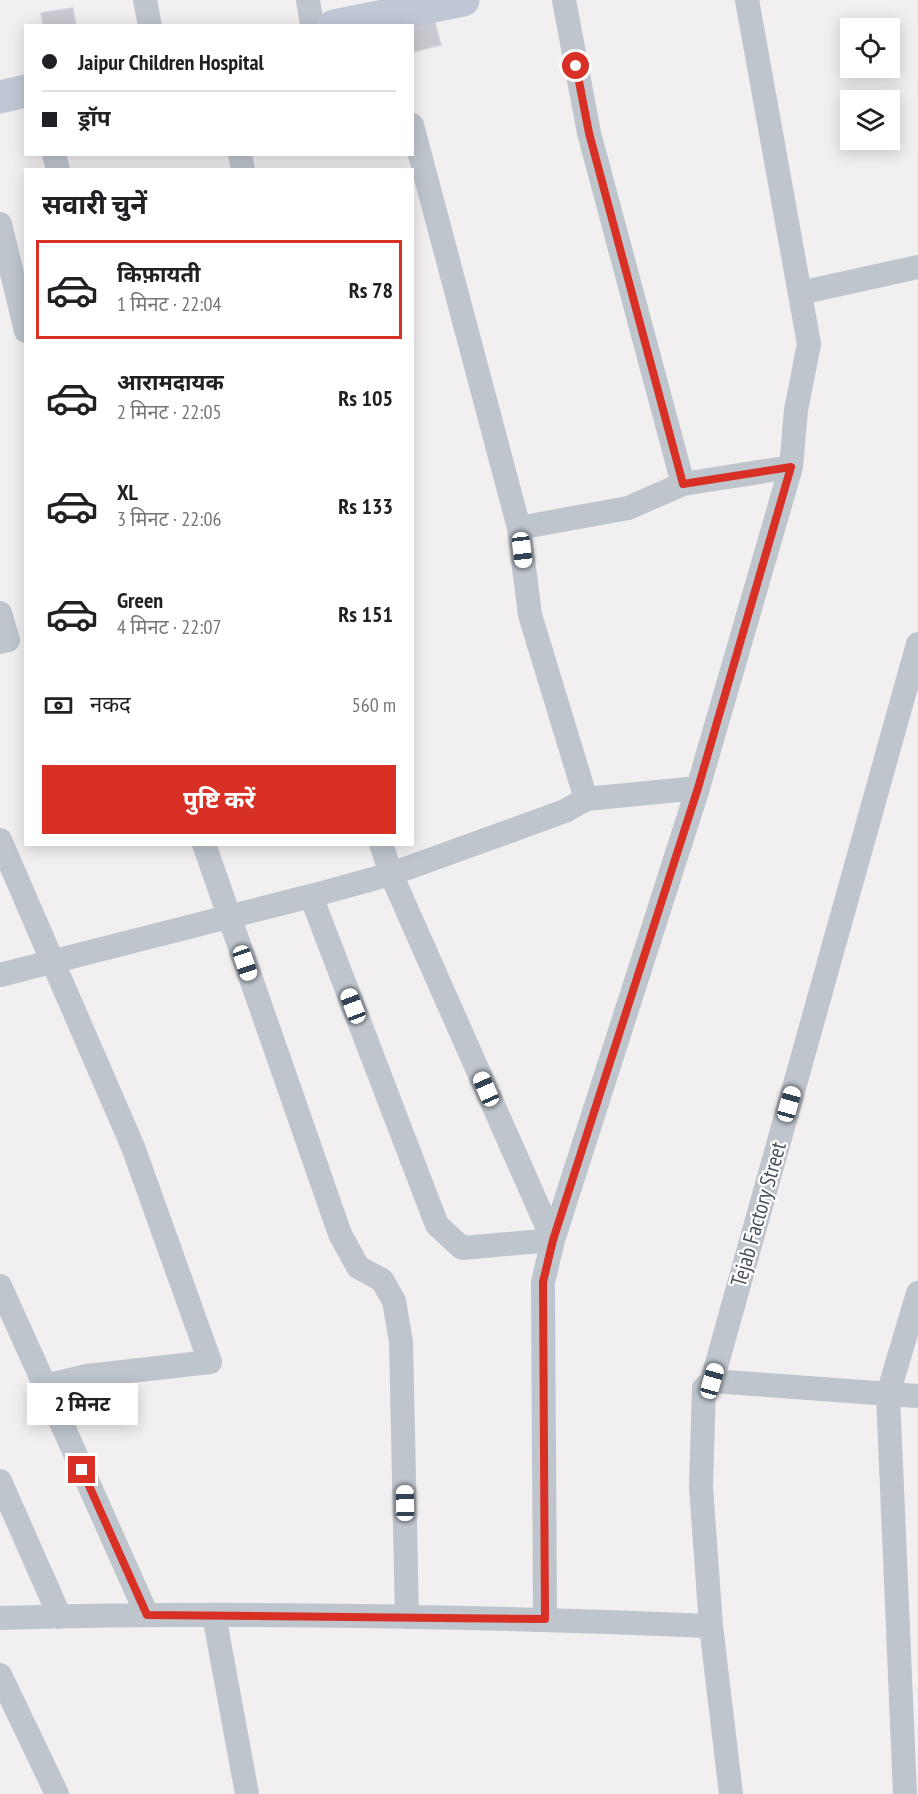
<!DOCTYPE html>
<html lang="hi">
<head>
<meta charset="utf-8">
<style>
  body { margin:0; font-family:"PT Sans Narrow","Noto Sans Devanagari",sans-serif; background:#f2f2f2; color:#202124; height:100vh; display:flex; flex-direction:column; font-size:22px; white-space:nowrap }
  * { box-sizing:border-box; margin:0 }
  p { font-size:20px; color:#757577 }
  .icon { flex:none; width:33px; height:33px; fill:none; stroke:currentColor; stroke-width:2; stroke-linecap:round; stroke-linejoin:round }
  .map { position:relative; flex:1; overflow:hidden }
  .side { position:absolute; left:24px; top:168px; width:390px; height:678px; display:flex; flex-direction:column; background:#fff; border-radius:0px; box-shadow:0 3px 15px #0003 }
  .side>* { flex:none }
  .top-card { position:absolute; left:24px; top:24px; width:390px; height:132px; border-radius:0px; box-shadow:0 3px 15px #0003; display:grid; align-content:center; height:132px; padding:0 18px; background:#fff }
  .tools { position:absolute; left:840px; top:18px; display:grid; gap:12px }
  .tools a { display:grid; place-items:center; width:60px; height:60px; border-radius:0px; background:#fff; box-shadow:0 3px 15px #0003; font-size:30px }
  .end { position:absolute; width:27px; height:27px; margin:-14px; border:8px solid #d93025; background:#fff; box-shadow:0 0 0 3px #fff }
  .from { border-radius:50% }
  .bubble { position:absolute; height:42px; border-radius:0px; background:#fff; box-shadow:0 3px 15px #0003; font-size:20px; font-weight:700; line-height:42px; text-align:center }
  .car { position:absolute; width:18px; height:36px; margin:-18px -9px; border-radius:8px; box-shadow:0 0 4px 2px #0007; background:linear-gradient(#fff 24%,#345 0 40%,#fff 0 76%,#345 0 86%,#fff 0) }
  .top-card b { display:flex; align-items:center; gap:21px; height:57px; font-size:22px }
  .top-card b+b { border-top:2px solid #e0e0e0 }
  .top-card i { width:15px; height:15px; background:#202124 }
  ul { padding:0; list-style:none }
  li { display:flex; align-items:center; gap:18px; height:99px; margin:0 12px 9px; padding:0 6px; border:3px solid transparent; border-radius:0px }
  li div { flex:1 }
  li b { display:block; font-size:22px }
  li em { font-style:normal; font-weight:700 }
  li.active { border-color:#d93025 }
  li>.icon { width:54px; height:54px; stroke-width:1.5 }
  h2 { padding:0 18px; font-size:27px; line-height:72px }
  .pay { display:flex; align-items:center; gap:15px; height:66px; padding:0 18px; font-size:22px }
  .pay p { margin-inline-start:auto }
  .action { display:flex; gap:12px; margin-top:auto; padding:12px 18px }
  .action a { flex:1; height:69px; border-radius:0px; background:#d93025; color:#fff; font-size:24px; font-weight:700; line-height:69px; text-align:center }
  .map>svg:first-child { display:block }
  .building { fill:#c9cad1; stroke:#d3d4da; stroke-width:1.5 }
  .lines { fill:none; stroke-linecap:round; stroke-linejoin:round }
  .street { stroke:#bec5cd; stroke-width:24 }
  .secondary { stroke:#c0c8d5; stroke-width:33 }
  .route { stroke:#d93025; stroke-width:8 }
  .labels { text-anchor:middle; dominant-baseline:central; stroke-width:4.5; stroke-linejoin:round; paint-order:stroke }
  .street-label { font-size:22px; fill:#48505c; stroke:#fff }
</style>
</head>
<body>
<div class="map">
<svg width="918" height="1794" viewBox="0 0 918 1794">
  <rect width="100%" height="100%" fill="#f1efef"/>
  <path class="building" d="M73,8L76,26H43L41,13Z
    M433,16L441,45L412,52V26Z"/>
  <g class="lines">
    <path class="street" d="M145,0L150,26
      M308,0L312,26
      M564,0L589,133L683,484
      M412,125L519,528L530,615L586,799
      M54,154L58,170
      M240,154L243,170
      M0,224L26,331
      M800,293L918,267
      M519,528L628,508L683,484L791,467L796,410L809,344L747,0
      M0,613L8,640L0,642
      M0,840L133,1147L210,1362L87,1376L45,1386L147,1615
      M204,844L340,1234L358,1267L382,1280L394,1301L401,1342L407,1617
      M311,896L391,874L565,811L586,799L698,788
      M0,975L311,896L437,1225L462,1248L553,1240L391,874L381,844
      M0,1286L45,1386
      M712,1381L918,1396
      M0,1481L60,1617
      M214,1615L247,1794
      M0,1618C237,1611 474,1616 711,1626
      M545,1619L543,1282L553,1240L698,788L791,467
      M0,1675L57,1794
      M731,1794L711,1626L701,1487L704,1388L712,1381L918,644
      M905,1794L888,1394L918,1293"/>
    <path class="secondary" d="M334,26L463,0
      M0,97L26,91"/>
  </g>
  <g class="lines">
    <path class="route" d="M82,1470L147,1615L545,1619L543,1282L553,1240L698,788L791,467L683,484L589,133L576,66"/>
  </g>
  <g class="labels">
    <g class="street-label">
      <text transform="translate(758 1214) rotate(-74)">Tejab Factory Street</text>
    </g>
  </g>
</svg>
<div class="tools">
<a><svg class="icon" aria-label="locate" viewBox="0 0 24 24"><circle cx="12" cy="12" r="6"/><path d="M12 2v4M12 18v4M2 12h4M18 12h4"/></svg></a>
<a><svg class="icon" aria-label="layers" viewBox="0 0 24 24"><path d="M12 4l9 5-9 5-9-5zM3 14l9 5 9-5"/></svg></a>
</div>
<i class="end from" style="left:576px;top:66px"></i>
<i class="end" style="left:82px;top:1470px"></i>
<div class="bubble" style="left:27px;top:1383px;width:111px">2 मिनट</div>
<i class="car" style="left:522px;top:550px;rotate:173deg"></i>
<i class="car" style="left:245px;top:963px;rotate:161deg"></i>
<i class="car" style="left:353px;top:1006px;rotate:339deg"></i>
<i class="car" style="left:486px;top:1089px;rotate:336deg"></i>
<i class="car" style="left:789px;top:1104px;rotate:16deg"></i>
<i class="car" style="left:712px;top:1381px;rotate:16deg"></i>
<i class="car" style="left:405px;top:1503px;rotate:359deg"></i>
<div class="top-card">
<b><i class="from"></i>Jaipur Children Hospital</b>
<b><i></i>ड्रॉप</b>
</div>
<section class="side">
<h2>सवारी चुनें</h2>
<ul>
<li class="active"><svg class="icon" aria-label="car" viewBox="0 0 24 24"><path d="M5 17H2v-5l4-1 3-4h7l3 4 3 1v5h-3M9 17h6M6 11h13"/><circle cx="7" cy="17" r="2"/><circle cx="17" cy="17" r="2"/></svg><div><b>किफ़ायती</b><p>1 मिनट · 22:04</p></div><em>Rs 78</em></li>
<li><svg class="icon" aria-label="car" viewBox="0 0 24 24"><path d="M5 17H2v-5l4-1 3-4h7l3 4 3 1v5h-3M9 17h6M6 11h13"/><circle cx="7" cy="17" r="2"/><circle cx="17" cy="17" r="2"/></svg><div><b>आरामदायक</b><p>2 मिनट · 22:05</p></div><em>Rs 105</em></li>
<li><svg class="icon" aria-label="car" viewBox="0 0 24 24"><path d="M5 17H2v-5l4-1 3-4h7l3 4 3 1v5h-3M9 17h6M6 11h13"/><circle cx="7" cy="17" r="2"/><circle cx="17" cy="17" r="2"/></svg><div><b>XL</b><p>3 मिनट · 22:06</p></div><em>Rs 133</em></li>
<li><svg class="icon" aria-label="car" viewBox="0 0 24 24"><path d="M5 17H2v-5l4-1 3-4h7l3 4 3 1v5h-3M9 17h6M6 11h13"/><circle cx="7" cy="17" r="2"/><circle cx="17" cy="17" r="2"/></svg><div><b>Green</b><p>4 मिनट · 22:07</p></div><em>Rs 151</em></li>
</ul>
<div class="pay"><svg class="icon" aria-label="cash" viewBox="0 0 24 24"><path d="M3 7h18v10H3z"/><circle cx="12" cy="12" r="2"/></svg>नकद<p>560 m</p></div>
<div class="action"><a>पुष्टि करें</a></div>
</section>
</div>
</body>
</html>
